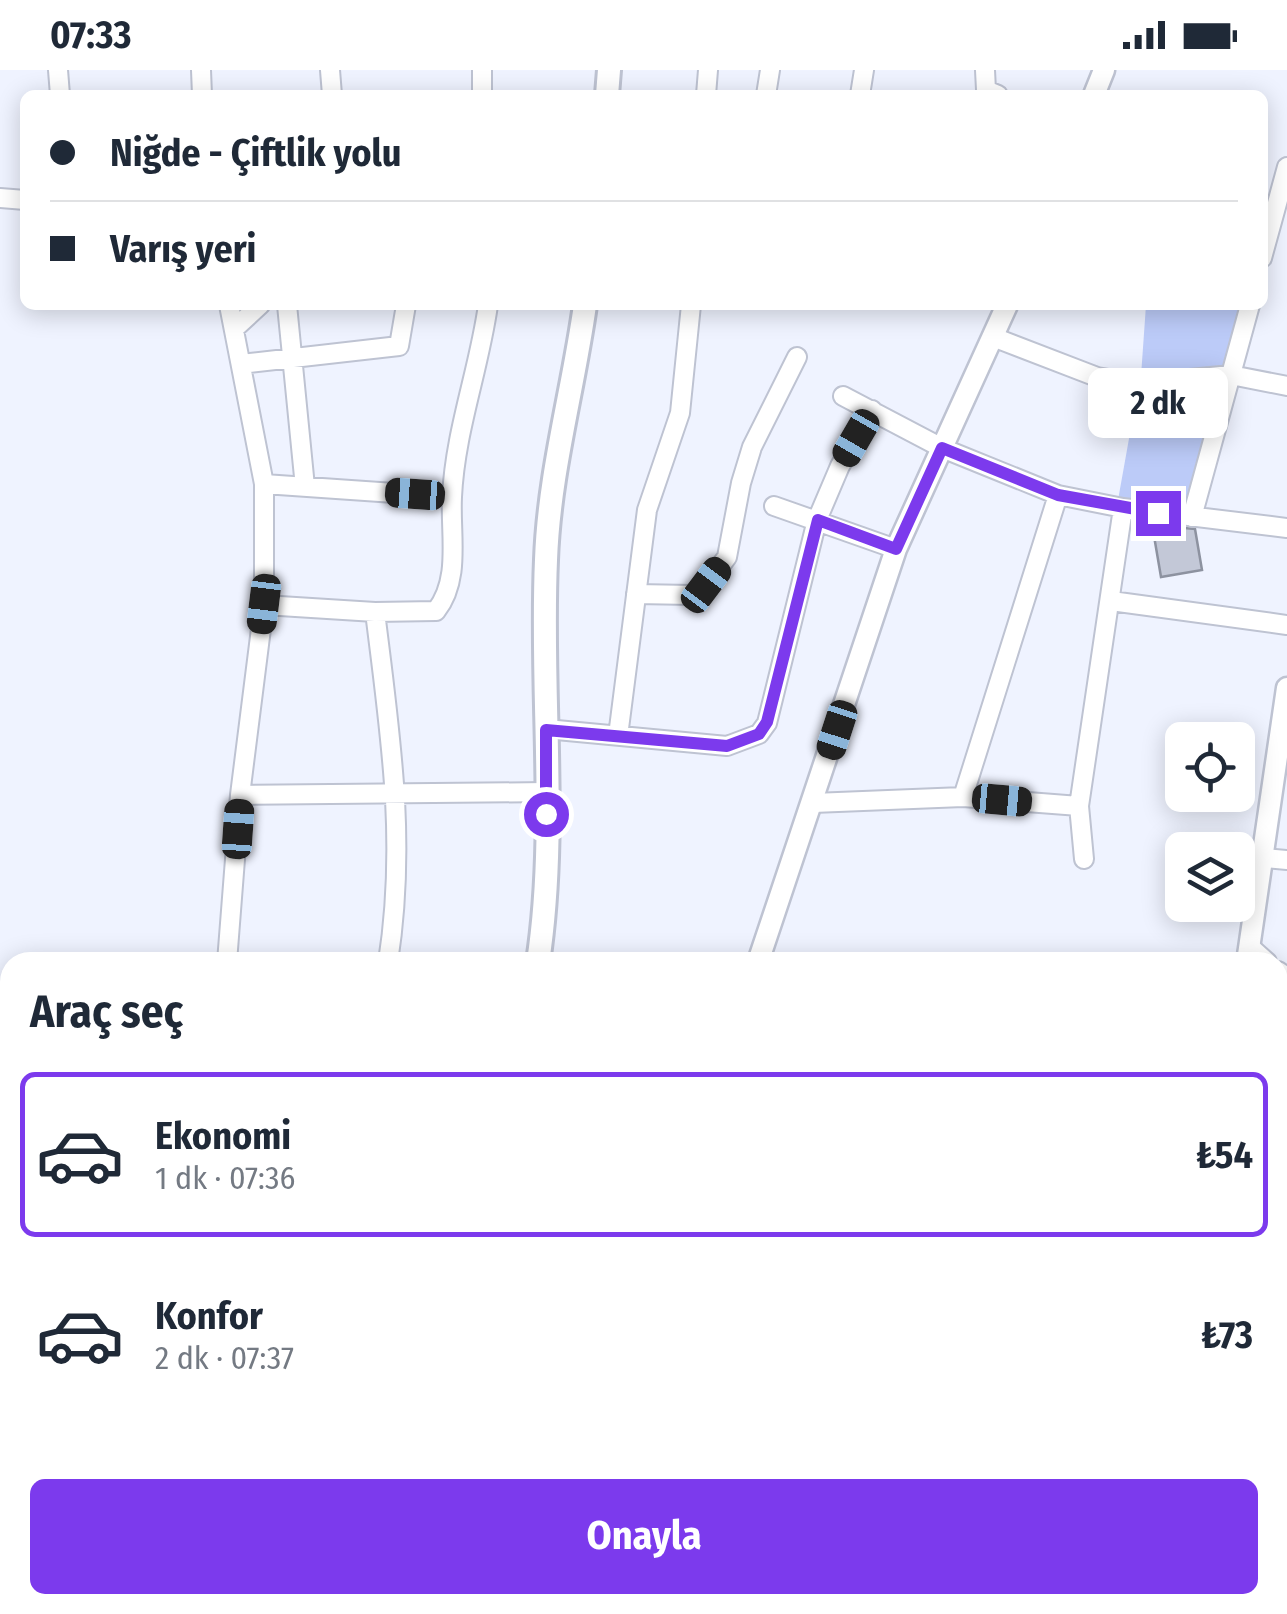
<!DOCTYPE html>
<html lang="tr">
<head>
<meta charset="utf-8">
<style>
  body { margin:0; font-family:"Fira Sans Condensed",sans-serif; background:#f2f2f3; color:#1f2937; height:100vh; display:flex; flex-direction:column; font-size:38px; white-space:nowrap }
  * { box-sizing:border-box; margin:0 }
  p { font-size:32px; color:#747a83 }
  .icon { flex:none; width:55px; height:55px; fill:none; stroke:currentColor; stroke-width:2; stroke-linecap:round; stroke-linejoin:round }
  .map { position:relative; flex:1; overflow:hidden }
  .side { position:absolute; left:0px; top:882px; width:1288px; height:662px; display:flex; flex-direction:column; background:#fff; border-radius:30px 30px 0 0; box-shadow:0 5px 25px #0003 }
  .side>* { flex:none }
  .top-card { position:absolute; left:20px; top:20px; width:1248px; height:220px; border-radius:15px; box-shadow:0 5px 25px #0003; display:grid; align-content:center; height:220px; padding:0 30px; background:#fff }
  .buttons { position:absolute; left:1165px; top:652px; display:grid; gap:20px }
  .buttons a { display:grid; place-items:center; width:90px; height:90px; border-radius:15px; background:#fff; box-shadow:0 5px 25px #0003; font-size:50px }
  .end { position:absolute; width:45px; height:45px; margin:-22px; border:12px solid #7c3aed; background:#fff; box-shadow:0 0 0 5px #fff }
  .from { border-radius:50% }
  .bubble { position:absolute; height:70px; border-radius:15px; background:#fff; box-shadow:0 5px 25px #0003; font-size:32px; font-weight:700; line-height:70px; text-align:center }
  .car { position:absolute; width:30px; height:60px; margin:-30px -15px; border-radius:12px; box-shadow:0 0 8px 2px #0007; background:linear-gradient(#222 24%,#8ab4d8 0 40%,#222 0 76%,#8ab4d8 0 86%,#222 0) }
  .top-card b { display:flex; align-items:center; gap:35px; height:95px; font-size:38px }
  .top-card b+b { border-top:2px solid #e0e1e3 }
  .top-card i { width:25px; height:25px; background:#1f2937 }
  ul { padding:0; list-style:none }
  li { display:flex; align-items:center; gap:30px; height:165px; margin:0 20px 15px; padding:0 10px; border:5px solid transparent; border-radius:15px }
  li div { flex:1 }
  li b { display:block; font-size:38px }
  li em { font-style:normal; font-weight:700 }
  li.current { border-color:#7c3aed }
  li>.icon { width:90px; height:90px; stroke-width:1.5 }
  h2 { padding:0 30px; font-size:45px; line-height:120px }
  .action { display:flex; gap:20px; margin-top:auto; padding:20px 30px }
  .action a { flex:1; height:115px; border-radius:15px; background:#7c3aed; color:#fff; font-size:40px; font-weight:700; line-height:115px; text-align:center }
  .status { display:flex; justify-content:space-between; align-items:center; height:70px; padding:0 50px; background:#fff; direction:ltr }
  .status svg { height:28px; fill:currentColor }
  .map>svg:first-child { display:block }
  .green { fill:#bccbf8 }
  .building { fill:#c3c8d7; stroke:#8d92a0; stroke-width:2.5 }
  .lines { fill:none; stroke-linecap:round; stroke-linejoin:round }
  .minor-casing { stroke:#bec3d2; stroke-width:22 }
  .tertiary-casing { stroke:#bec3d2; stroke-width:25 }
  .secondary-casing { stroke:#bec3d2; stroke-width:28 }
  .minor { stroke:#fff; stroke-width:18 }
  .tertiary { stroke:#fff; stroke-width:20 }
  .secondary { stroke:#fff; stroke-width:22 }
  .route { stroke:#7c3aed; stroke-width:12 }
</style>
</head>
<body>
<div class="status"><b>07:33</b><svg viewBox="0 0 49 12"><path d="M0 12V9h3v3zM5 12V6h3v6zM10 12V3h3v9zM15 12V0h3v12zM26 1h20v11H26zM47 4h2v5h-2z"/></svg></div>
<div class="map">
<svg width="1287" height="1544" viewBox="0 0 1287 1544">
  <rect width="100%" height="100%" fill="#eff3ff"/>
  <path class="green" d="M1146,235H1242L1228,290L1220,298L1141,306Z
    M1208,317L1217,327L1188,430L1180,437L1118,430L1137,324Z"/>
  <path class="building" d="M1174,457L1195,459L1202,500L1161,507L1153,460Z"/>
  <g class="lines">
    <g class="minor-casing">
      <path id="minor" d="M58,0L60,25
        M201,0L202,25
        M330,0L332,25
        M985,0L986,20L998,25
        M482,25V0
        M706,25L708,0
        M766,25L770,0
        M860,25L864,0
        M0,128L25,130
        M1262,188L1287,97
        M287,235L305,417
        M234,259L260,235
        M993,267L1097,307L1138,314L1231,305L1287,316
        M241,294L399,276L406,235
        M843,326L942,378L1058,425L1123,438
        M264,414L452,427
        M774,436L896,479
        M1192,447L1250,235
        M636,524L692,525L706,515L727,487L741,413L752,377L797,287
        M1111,531L1287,555
        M264,535L375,542L436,541C461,509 450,465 452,427C455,361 479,300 488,235
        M375,542C390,663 407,771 388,892
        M546,659L727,676L759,664L767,653L817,450L840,396L872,340
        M618,666L647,440L680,343L691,235
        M240,725L547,722
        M963,727L1058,425
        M813,733L963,727L1079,736L1084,789
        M1079,736L1123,438L1287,458
        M1263,788L1287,790
        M1249,876L1267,892
        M227,892L240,725L264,535V414L229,235
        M1278,901L1287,907
        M0,941L10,942
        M0,1151L10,1159
        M1278,1155L1287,1157
        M1278,1269L1287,1271
        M1278,1470L1287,1463
        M0,1473L10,1472
        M1004,1535L1043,1544
        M54,1544L55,1535
        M178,1544L179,1535
        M310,1544L311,1535
        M1173,1544L1186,1535"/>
    </g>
    <g class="tertiary-casing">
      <path id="tertiary" d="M1094,25L1104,0
        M758,892L896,479L1007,235
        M1247,892L1287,618
        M772,1535L776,1544
        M1139,1544L1142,1535"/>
    </g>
    <g class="secondary-casing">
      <path id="secondary" d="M607,25L609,0
        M538,892C558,760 540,624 546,490C549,403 573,321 585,235
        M443,1544L444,1535"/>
    </g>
    <use href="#minor" class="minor"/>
    <use href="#tertiary" class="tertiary"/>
    <use href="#secondary" class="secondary"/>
  </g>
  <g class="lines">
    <path class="route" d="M546,744V660L727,676L759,664L767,652L818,450L896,479L942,378L1058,425L1158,443"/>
  </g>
</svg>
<div class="buttons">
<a><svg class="icon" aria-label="locate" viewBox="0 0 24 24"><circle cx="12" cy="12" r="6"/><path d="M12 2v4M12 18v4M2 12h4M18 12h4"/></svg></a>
<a><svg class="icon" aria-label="layers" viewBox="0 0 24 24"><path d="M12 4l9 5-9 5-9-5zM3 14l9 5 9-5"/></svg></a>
</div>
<i class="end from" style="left:546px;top:744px"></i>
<i class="end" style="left:1158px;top:443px"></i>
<div class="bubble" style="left:1088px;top:298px;width:140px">2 dk</div>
<i class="car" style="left:856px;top:368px;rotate:210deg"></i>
<i class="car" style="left:415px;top:424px;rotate:274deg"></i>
<i class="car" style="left:706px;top:515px;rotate:37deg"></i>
<i class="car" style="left:264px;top:534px;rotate:187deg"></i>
<i class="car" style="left:837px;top:660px;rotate:198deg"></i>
<i class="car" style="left:1002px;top:730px;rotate:95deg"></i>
<i class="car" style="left:238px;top:759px;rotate:4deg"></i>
<div class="top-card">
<b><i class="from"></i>Niğde - Çiftlik yolu</b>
<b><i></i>Varış yeri</b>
</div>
<section class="side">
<h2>Araç seç</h2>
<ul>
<li class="current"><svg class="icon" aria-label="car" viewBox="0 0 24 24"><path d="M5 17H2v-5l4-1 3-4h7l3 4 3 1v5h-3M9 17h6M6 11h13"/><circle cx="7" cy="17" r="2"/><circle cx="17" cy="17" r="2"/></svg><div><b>Ekonomi</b><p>1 dk · 07:36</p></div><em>₺54</em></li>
<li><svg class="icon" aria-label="car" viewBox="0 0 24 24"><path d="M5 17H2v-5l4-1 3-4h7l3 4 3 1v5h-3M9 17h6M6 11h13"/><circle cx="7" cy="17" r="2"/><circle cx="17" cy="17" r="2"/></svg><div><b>Konfor</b><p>2 dk · 07:37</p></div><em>₺73</em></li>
</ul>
<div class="action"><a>Onayla</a></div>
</section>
</div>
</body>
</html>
